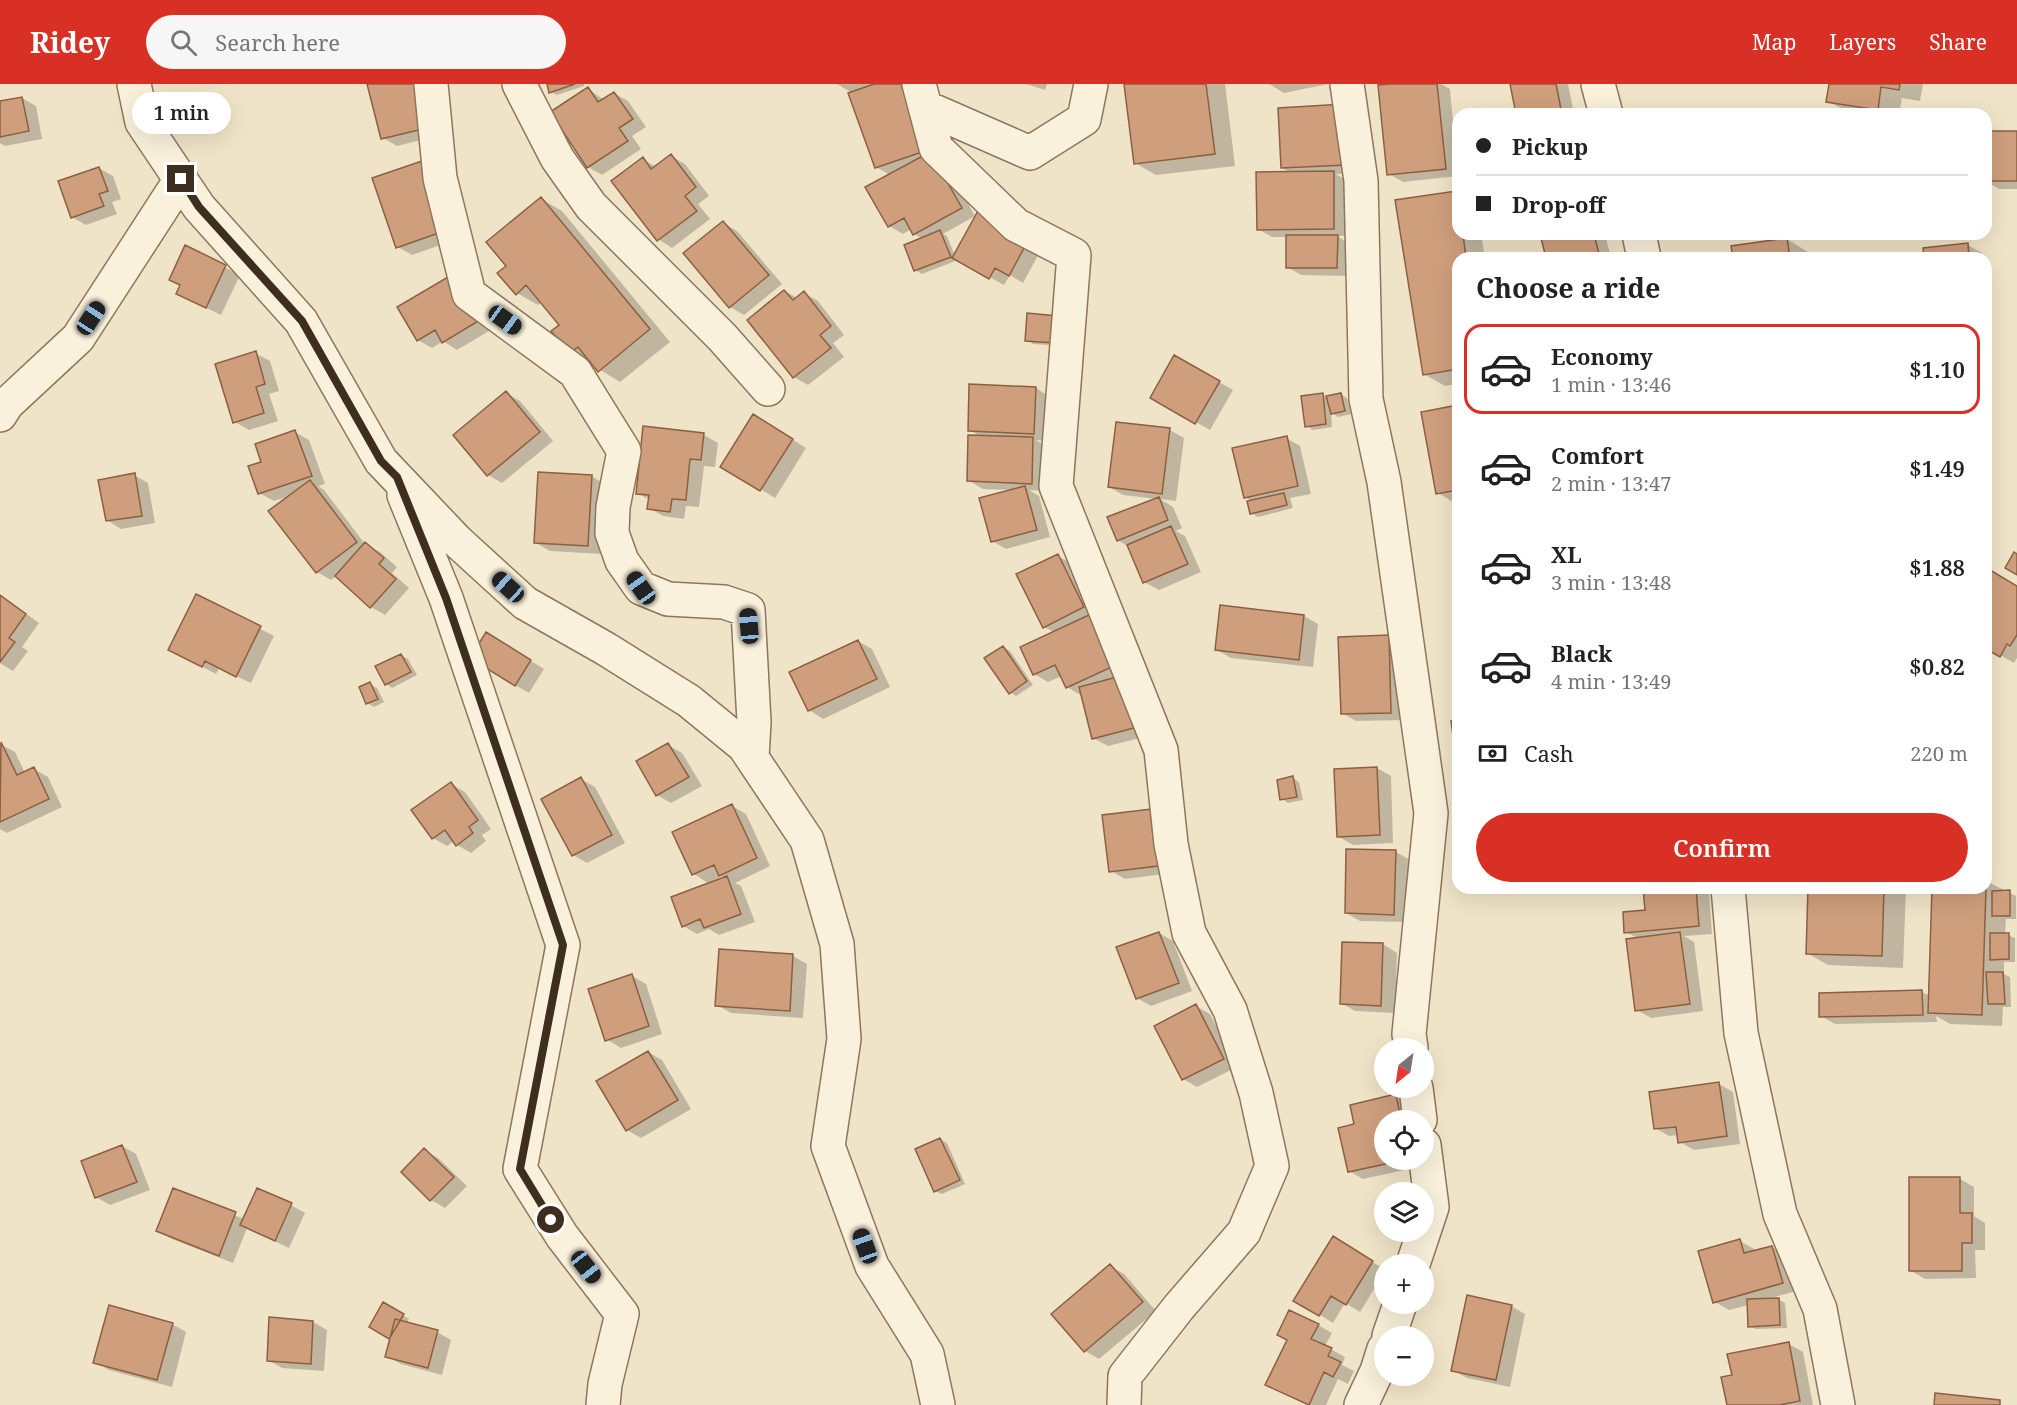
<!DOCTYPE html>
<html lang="en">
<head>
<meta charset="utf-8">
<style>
  body { margin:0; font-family:"Noto Serif",serif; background:#f6f6f6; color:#222; height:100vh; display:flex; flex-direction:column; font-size:22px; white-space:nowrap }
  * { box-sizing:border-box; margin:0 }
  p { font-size:20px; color:#767676 }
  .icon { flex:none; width:33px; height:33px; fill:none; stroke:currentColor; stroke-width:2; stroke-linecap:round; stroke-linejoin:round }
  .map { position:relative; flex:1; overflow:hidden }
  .details { position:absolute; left:1452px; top:168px; width:540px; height:642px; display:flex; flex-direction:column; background:#fff; border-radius:18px; box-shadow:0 6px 24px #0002 }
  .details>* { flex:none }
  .hud { position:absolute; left:1452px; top:24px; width:540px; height:132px; border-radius:18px; box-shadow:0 6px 24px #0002; display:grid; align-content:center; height:132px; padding:0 24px; background:#fff }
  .needle { width:39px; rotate:210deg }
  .buttons { position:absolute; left:1374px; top:954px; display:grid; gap:12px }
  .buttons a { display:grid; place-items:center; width:60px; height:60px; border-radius:50%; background:#fff; box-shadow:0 6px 24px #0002; font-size:30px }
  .end { position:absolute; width:27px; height:27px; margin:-14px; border:8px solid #3d2e20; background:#fff; box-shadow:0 0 0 3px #fff }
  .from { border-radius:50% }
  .bubble { position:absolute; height:42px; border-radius:21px; background:#fff; box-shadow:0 6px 24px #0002; font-size:20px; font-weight:600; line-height:42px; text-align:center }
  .car { position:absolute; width:18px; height:36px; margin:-18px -9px; border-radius:8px; box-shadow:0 0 4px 2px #0007; background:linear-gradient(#222 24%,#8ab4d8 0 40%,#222 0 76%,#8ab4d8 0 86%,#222 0) }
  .hud b { display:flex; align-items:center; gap:21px; height:57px; font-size:22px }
  .hud b+b { border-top:2px solid #e0e0e0 }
  .hud i { width:15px; height:15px; background:#222 }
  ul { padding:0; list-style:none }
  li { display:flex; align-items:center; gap:18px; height:90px; margin:0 12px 9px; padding:0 12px; border:3px solid transparent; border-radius:18px }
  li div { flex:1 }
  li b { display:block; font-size:22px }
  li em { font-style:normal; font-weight:600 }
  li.active { border-color:#d93025 }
  li>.icon { width:54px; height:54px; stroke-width:1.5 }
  h2 { padding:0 24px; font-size:27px; line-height:72px }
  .pay { display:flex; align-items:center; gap:15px; height:66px; padding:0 24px; font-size:22px }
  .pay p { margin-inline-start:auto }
  .button { display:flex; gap:12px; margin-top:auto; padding:12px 24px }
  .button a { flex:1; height:69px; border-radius:36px; background:#d93025; color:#fff; font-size:24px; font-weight:600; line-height:69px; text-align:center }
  header { display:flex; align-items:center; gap:36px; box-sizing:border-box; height:84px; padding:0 30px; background:#d93025; color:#fff }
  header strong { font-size:28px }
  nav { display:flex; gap:33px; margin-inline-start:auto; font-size:21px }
  .search { width:420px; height:54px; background:#f6f6f6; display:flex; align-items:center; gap:15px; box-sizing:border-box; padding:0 21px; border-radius:33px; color:#767676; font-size:22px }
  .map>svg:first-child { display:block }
  .shadow { fill:#0003 }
  .building { fill:#cf9f7d; stroke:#8d5f41; stroke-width:1.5 }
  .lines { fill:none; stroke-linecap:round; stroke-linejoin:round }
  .minor-casing { stroke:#8d765c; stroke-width:36 }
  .minor { stroke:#faf1dc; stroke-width:33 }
  .route { stroke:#3d2e20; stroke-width:8 }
</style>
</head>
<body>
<header>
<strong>Ridey</strong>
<div class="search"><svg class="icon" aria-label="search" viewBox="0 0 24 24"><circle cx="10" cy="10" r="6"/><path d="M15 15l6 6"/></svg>Search here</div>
<nav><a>Map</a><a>Layers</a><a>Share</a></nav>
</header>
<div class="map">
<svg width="2017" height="1321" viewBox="0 0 2017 1321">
  <rect width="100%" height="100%" fill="#f0e4c8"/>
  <path class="shadow" d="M368,0L440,51L397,62L383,54Z
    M548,0H584V2L557,11L551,8Z
    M837,0H909L944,77L975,132L943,150L947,152L955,172L980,127L1043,162L1023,199L1010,191L1004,201L958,176L922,190L915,186L923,155L914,150L912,145L903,150L889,142L890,91L876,83L852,9Z
    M1026,0H1047L1045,6Z
    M1125,0H1225L1235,82L1156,91L1135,79Z
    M1269,0H1328L1284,9Z
    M1406,0H1441L1450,5L1458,92L1403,98L1389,90Z
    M1512,0H1568L1574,30H1518Z
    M1830,0H1923L1920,17L1902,14L1899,30L1849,29L1828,17Z
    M588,5L604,16L614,9L628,17L646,43L632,52L641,65L602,91L588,83L552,29Z
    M22,14L36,22L42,55L5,62L0,59V19Z
    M1279,25L1360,89L1336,90L1347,97L1348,152H1337L1352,161L1351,192L1301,191L1287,183V153H1272L1258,145L1291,89L1282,84Z
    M1986,48H2017V105H1999L1986,97Z
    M671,72L685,80L709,112L698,120L710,135L672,164L658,155L643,75L656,83Z
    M99,84L113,92L121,115L112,118L117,130L86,141L72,133Z
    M374,95L463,153L412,171L398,163Z
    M1455,108L1458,110V150H1481L1485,174H1458V300L1445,302L1424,290Z
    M541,115L562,127L670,258L620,298L571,268L561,241L542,218L538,221L517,209L508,182Z
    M723,139L737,147L782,200L744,231L730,223Z
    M1541,150H1605L1611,174H1547Z
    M1787,155L1808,168L1809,174H1734Z
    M1968,161L1982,169V174H1926Z
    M186,164L240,191L221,231L178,210L182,202Z
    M453,192L494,244L457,266L443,257L432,264L418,256Z
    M785,207L797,214L804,209L818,217L844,251L833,259L844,273L808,301L794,293Z
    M1986,214L1988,238H1986Z
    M1029,231L1062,262L1033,260L1027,256Z
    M255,269L270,277L279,307L269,310L278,337L249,346L235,338Z
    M1175,273L1233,306L1210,346L1152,313Z
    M1036,304L1050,313L1048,357L1036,356L1047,363L1046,407L1029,406L1039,412L1050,453L1006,465L992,457L1015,406L983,405L968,396L982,353L969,346Z
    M506,309L520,317L553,357L502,399L488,391Z
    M1341,310L1347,314L1351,330L1338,333L1331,328L1332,343L1313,346L1307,342L1322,311L1326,313Z
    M1458,322V421L1438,409Z
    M1117,339L1170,346L1184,354L1176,417L1160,415L1173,423L1182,444L1176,447L1185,452L1201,488L1159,506L1144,498L1129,463L1118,456L1157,415L1123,411L1109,403Z
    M768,340L806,364L775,414L723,382Z
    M645,344L704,351L718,359L715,383L704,382L699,423L686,422L684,435L663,432L649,424L650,416L637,409Z
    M295,348L309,356L325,400L318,402L324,406L365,460L380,468L397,483L392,489L409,504L385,531L371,523L337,492L331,496L317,488L290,412L274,417L259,409L263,378Z
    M1286,354L1300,362L1311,410L1290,414L1293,424L1258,433L1251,429L1252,417L1245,413Z
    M134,391L148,399L155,439L121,445L107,436Z
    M591,392L605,400L602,470L550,467L536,459Z
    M1058,472L1072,480L1148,652L1108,662L1093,654L1082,612L1067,603L1062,592L1048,598L1034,590L1054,548L1044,543Z
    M1986,496L2017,504V574L2014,579L1986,563Z
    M0,511L39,539L22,563L28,567L13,587L0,579Z
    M196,512L274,552L251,599L219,584L216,590L182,572Z
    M1304,532L1318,540L1313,583L1231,574L1217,566Z
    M1388,553L1402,561L1404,636L1356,637L1342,629Z
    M858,557L872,565L890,603L823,635L809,626Z
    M501,558L544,585L529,609L515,601Z
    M1003,563L1010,567L1033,601L1016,612L1010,608Z
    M401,571L408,575L417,591L392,604L386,600Z
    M370,600L377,604L384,618L374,623L367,619Z
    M0,660L15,668L25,689L34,685L48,693L62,723L7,749L0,745Z
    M668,661L682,669L702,702L671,719L657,711Z
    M1377,684L1391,692L1393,759L1353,761L1339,753Z
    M1293,694L1299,698L1303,716L1288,719L1282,715Z
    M581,695L595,703L625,759L587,779L573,771Z
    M451,700L465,708L491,745L482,751L486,757L471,769L457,761L454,757L447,762L433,754Z
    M732,722L746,730L770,782L735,799L741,802L755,838L719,851L709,845L697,850L683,842L727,794L722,792L708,799L694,790L674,749Z
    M1151,727L1172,789L1125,795L1111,787Z
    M1396,768L1410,776L1408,838L1360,837L1346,829Z
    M1986,797L2016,812V835H2006L2005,850L2015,854V878H2004V890L2010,893L2011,923H2003L2002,942L1950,940L1936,932L1937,938L1835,940L1821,932L1922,908L1930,912L1933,804H1986Z
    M1644,804H1702L1709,808L1712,850L1684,852L1694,858L1703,927L1651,934L1637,926L1639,855L1626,848L1646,827Z
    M1810,804H1906L1903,884L1828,881L1807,869Z
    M1159,849L1173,857L1192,907L1151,922L1137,914Z
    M1383,860L1397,869L1395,929L1355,927L1341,919Z
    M793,872L807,880L803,934L731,929L717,921Z
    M632,892L646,900L662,950L621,964L606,955Z
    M1196,922L1210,930L1237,983L1197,1003L1183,995Z
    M648,968L662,976L691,1025L641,1054L627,1046Z
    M1719,1000L1733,1008L1740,1060L1694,1066L1680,1058L1679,1051L1669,1052L1655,1044Z
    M1395,1012L1409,1020L1413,1036H1384V1076H1422L1423,1082L1363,1095L1349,1087L1356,1041Z
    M940,1055L947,1059L965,1100L942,1110L935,1107Z
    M122,1062L136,1070L150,1106L110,1121L96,1113Z
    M424,1066L438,1074L467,1102L445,1124L431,1116L403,1088Z
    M1960,1095L1974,1103V1132L1985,1139V1166H1975L1976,1194L1925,1195L1911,1187Z
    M174,1106L244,1135L291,1121L305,1129L289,1164L247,1144L233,1179L172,1155L158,1147Z
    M1333,1154L1384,1185V1189L1360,1228L1345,1219L1333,1239L1295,1216Z
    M1740,1157L1754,1165L1755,1168L1772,1163L1786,1171L1797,1207L1771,1214L1778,1215L1785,1219L1787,1244L1756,1245L1749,1242V1221L1729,1226L1715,1218Z
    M1110,1182L1124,1190L1156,1227L1099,1275L1085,1267Z
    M384,1220L409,1235L407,1239L437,1248L451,1256L442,1291L401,1280L387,1272L391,1255L371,1243Z
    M1511,1222L1525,1230L1510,1303L1467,1294L1453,1286Z
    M313,1238L327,1246L324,1287L282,1284L268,1276Z
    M172,1240L186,1248L172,1303L109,1286L95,1278Z
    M1318,1241L1332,1249L1325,1262L1345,1273L1342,1281L1354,1287L1348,1300L1338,1295L1326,1321H1308L1267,1300Z
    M1789,1260L1803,1268L1813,1321H1728L1733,1292Z"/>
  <path class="building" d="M367,0H415L427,44L381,55Z
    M547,0H575L549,9Z
    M874,0H901L925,67L875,84L848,9Z
    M1124,0H1206L1215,70L1134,80Z
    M1390,0H1437L1446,85L1387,91L1378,1Z
    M1510,0H1556L1562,30H1516Z
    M1829,0H1900L1899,6L1881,3L1878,26L1826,18Z
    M588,3L598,18L614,8L633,35L619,44L628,57L587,84L550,28Z
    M22,13L29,47L0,53V17Z
    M1344,20L1347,81L1281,84L1278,24Z
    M1986,47H2017V97H1986Z
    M930,68L962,124L913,151L904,134L888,143L865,103Z
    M671,70L696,103L685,112L697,127L657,157L611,97L643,73L651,85Z
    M425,76L450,145L396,164L372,94Z
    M99,83L108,107L99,110L104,122L71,134L58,97Z
    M1334,87V145L1257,146L1256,88Z
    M1456,107L1458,122V150H1463L1466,174H1458V285L1423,291L1395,116Z
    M541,113L650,245L598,288L578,263L570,269L551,247L559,241L526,201L516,211L497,189L506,182L486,158Z
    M979,125L1030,153L1009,192L995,184L989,195L952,174Z
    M723,137L769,191L729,224L683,169Z
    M940,146L951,173L914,187L904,161Z
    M1540,150H1594L1600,174H1546Z
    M1286,151H1338L1337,184H1286Z
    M1787,154L1790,174H1733L1731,162Z
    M1968,159L1969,174H1924L1923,164Z
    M185,161L226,181L206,224L176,210L180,201L169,196Z
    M453,190L480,236L442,259L435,246L417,257L397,223Z
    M784,206L793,216L804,207L831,242L820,251L831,264L793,294L747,236Z
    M1027,229L1058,232L1055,259L1025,257Z
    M256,267L265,300L256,303L264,329L233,339L215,280Z
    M1174,271L1220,297L1195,340L1150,314Z
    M969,300L1036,303L1034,350L968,347Z
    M506,307L540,348L487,392L453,351Z
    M1323,309L1326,340L1305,343L1301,312Z
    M1341,309L1345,327L1331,330L1326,312Z
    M1458,321V406L1436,410L1421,328Z
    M753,330L793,355L760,407L720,383Z
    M1116,338L1170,344L1162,410L1108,403Z
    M643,342L704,349L701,376L690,375L686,416L672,415L670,428L647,425L649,411L636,410Z
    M295,346L312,392L258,410L248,382L261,378L255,360Z
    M968,351L1033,353L1032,400L967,397Z
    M1287,352L1298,402L1244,414L1232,364Z
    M538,388L592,391L588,462L534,459Z
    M135,389L142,432L106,437L98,396Z
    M310,396L357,458L316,489L268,427Z
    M1025,402L1037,446L991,458L979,414Z
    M1284,409L1287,421L1250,430L1247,417Z
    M1159,413L1168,436L1117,457L1107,433Z
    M1171,442L1188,480L1143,499L1127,461Z
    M365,458L384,474L379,480L396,495L370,524L335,492Z
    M2014,468L2017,470V491L2005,484Z
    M1058,470L1084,523L1043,544L1016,490Z
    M1990,486L2017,502V551L2010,562L2007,560L2000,573L1986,565V493Z
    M196,510L261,542L236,593L205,577L202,583L168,566Z
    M0,511L26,530L9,554L15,558L0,578Z
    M1220,521L1304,531L1299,576L1215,566Z
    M1091,530L1116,581L1066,604L1055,581L1033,591L1020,563Z
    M486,548L531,576L515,602L470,574Z
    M1389,551L1391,629L1341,630L1338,553Z
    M858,556L877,595L808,627L789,588Z
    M1003,562L1027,597L1009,610L984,574Z
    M401,570L411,588L385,601L375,582Z
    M1121,592L1134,644L1092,655L1079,603Z
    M370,598L378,615L366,620L359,603Z
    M1458,636V688L1451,637Z
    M1,658L17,691L34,683L49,715L0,738Z
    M668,659L689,693L656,712L636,677Z
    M1377,683L1380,751L1337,753L1334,685Z
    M1293,692L1297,713L1280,716L1277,696Z
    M581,693L612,751L572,772L541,715Z
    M451,698L478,736L469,743L473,749L456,762L445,746L432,755L411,726Z
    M732,720L757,774L719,792L714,781L692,791L672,748Z
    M1151,725L1158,782L1109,788L1102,731Z
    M1346,765L1396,766L1394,831L1345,829Z
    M727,792L741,830L704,844L700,835L682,843L671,813Z
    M1643,804H1696L1699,842L1624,849L1623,828L1645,826Z
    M1808,804H1884L1882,872L1806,870Z
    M1932,804H1986L1982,931L1928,929Z
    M2010,806V832H1992V807Z
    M1159,848L1179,899L1136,915L1116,863Z
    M1680,848L1690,920L1635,927L1626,855Z
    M1990,849H2009V875L1990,876Z
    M1342,858L1383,859L1381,922L1340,920Z
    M719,865L793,870L790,927L715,922Z
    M1986,888H2003L2005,920H1988Z
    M632,890L649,942L605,957L588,905Z
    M1922,906L1923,931L1819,933V909Z
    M1196,920L1224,975L1182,996L1154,942Z
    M648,967L678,1016L626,1047L596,997Z
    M1719,998L1727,1052L1678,1059L1676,1043L1654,1045L1649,1008Z
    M1396,1010L1401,1036H1384V1076H1404L1348,1088L1338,1044L1354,1040L1350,1021Z
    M940,1054L960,1096L934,1108L915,1065Z
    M122,1061L137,1098L95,1114L81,1077Z
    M424,1064L454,1093L430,1117L401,1088Z
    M1909,1093H1960V1129H1972V1159H1962V1187H1909Z
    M173,1104L236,1128L219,1172L156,1147Z
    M257,1104L292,1119L275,1157L240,1141Z
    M1333,1152L1373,1177L1346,1221L1331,1212L1319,1232L1293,1217Z
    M1740,1155L1744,1169L1772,1162L1783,1199L1713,1219L1698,1167Z
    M1110,1180L1143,1218L1084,1268L1051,1230Z
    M1467,1211L1512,1221L1496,1296L1451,1287Z
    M1779,1214L1780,1241L1748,1243L1747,1215Z
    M383,1218L404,1230L389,1255L369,1243Z
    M109,1221L173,1239L157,1296L93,1279Z
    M1289,1226L1319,1240L1311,1255L1332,1264L1328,1272L1341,1278L1333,1293L1324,1288L1309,1321L1265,1301L1287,1256L1277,1251Z
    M269,1233L313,1237L311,1280L267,1277Z
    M395,1235L438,1246L428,1284L385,1273Z
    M1789,1258L1800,1317L1779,1321H1727L1721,1293L1732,1291L1727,1270Z
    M1935,1309L2000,1316V1321H1934Z"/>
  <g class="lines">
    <g class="minor-casing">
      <path id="minor" d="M134,0L142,38L199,123L301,237L381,377L457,457L525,519L606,565L689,617L744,662L807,756L837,860L844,955L828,1062L872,1182L927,1270L938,1321
        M431,0L440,94L469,210L575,288L624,367L613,423L612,449L622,477L641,504L668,515L724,518L748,526L754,638L752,674
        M519,0L557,74L591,122L722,253L768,305
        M919,0L936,64L1016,141L1074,171L1056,402L1161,666L1171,760L1189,849L1230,926L1256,1009L1272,1082L1244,1148L1179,1223L1125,1292L1124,1321
        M1347,0L1361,97L1366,315L1384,398L1431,729L1409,950L1411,964
        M1598,0L1606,30
        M925,23L1030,69L1084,35L1091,0
        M1639,150L1644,174
        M0,331L7,320L78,254L181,95
        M404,411L446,514L563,861L520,1085L562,1152L622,1230L605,1300L603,1321
        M1728,804L1741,949L1780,1130L1820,1225L1838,1321
        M1416,1004L1420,1036
        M1413,1180L1432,1123L1424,1061
        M1389,1252L1400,1220
        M1361,1321L1377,1287L1384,1265"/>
    </g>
    <use href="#minor" class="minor"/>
  </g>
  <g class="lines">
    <path class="route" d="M181,95L199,123L302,237L381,377L397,393L446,514L563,861L520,1085L551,1136"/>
  </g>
</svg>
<div class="buttons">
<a><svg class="needle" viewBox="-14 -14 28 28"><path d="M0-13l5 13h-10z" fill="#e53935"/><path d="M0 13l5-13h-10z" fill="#767676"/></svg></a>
<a><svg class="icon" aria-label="locate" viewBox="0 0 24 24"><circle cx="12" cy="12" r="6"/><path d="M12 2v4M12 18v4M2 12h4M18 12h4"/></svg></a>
<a><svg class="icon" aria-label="layers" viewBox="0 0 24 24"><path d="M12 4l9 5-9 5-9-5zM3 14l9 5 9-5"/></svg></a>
<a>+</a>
<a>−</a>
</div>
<i class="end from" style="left:551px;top:1136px"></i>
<i class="end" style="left:181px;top:95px"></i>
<div class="bubble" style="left:132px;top:8px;width:99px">1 min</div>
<i class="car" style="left:91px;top:234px;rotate:33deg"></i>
<i class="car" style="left:505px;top:236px;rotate:126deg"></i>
<i class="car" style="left:508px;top:503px;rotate:312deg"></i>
<i class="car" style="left:641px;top:504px;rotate:325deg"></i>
<i class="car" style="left:749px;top:542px;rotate:355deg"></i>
<i class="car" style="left:865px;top:1162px;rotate:340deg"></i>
<i class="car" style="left:586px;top:1183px;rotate:142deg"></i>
<div class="hud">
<b><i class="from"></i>Pickup</b>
<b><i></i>Drop-off</b>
</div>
<section class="details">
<h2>Choose a ride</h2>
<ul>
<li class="active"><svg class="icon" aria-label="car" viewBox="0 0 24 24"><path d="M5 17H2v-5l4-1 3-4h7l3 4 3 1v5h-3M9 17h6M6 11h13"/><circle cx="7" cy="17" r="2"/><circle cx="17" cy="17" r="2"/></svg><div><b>Economy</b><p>1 min · 13:46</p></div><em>$1.10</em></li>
<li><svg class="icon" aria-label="car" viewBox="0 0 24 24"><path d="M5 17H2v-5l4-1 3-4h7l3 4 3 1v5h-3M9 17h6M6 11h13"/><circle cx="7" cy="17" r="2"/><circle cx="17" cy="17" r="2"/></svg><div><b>Comfort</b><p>2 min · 13:47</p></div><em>$1.49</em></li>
<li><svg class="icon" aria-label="car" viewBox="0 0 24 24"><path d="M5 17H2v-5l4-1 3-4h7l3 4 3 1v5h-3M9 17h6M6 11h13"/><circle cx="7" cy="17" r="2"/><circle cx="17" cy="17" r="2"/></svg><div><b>XL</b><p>3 min · 13:48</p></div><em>$1.88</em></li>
<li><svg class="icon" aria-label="car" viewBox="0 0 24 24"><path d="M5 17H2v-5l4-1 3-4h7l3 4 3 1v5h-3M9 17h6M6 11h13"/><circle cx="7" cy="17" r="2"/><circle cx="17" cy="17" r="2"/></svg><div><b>Black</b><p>4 min · 13:49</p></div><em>$0.82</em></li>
</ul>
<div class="pay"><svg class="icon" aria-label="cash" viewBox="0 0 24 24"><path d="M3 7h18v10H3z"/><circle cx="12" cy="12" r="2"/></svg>Cash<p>220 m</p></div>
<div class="button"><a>Confirm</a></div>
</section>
</div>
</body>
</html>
